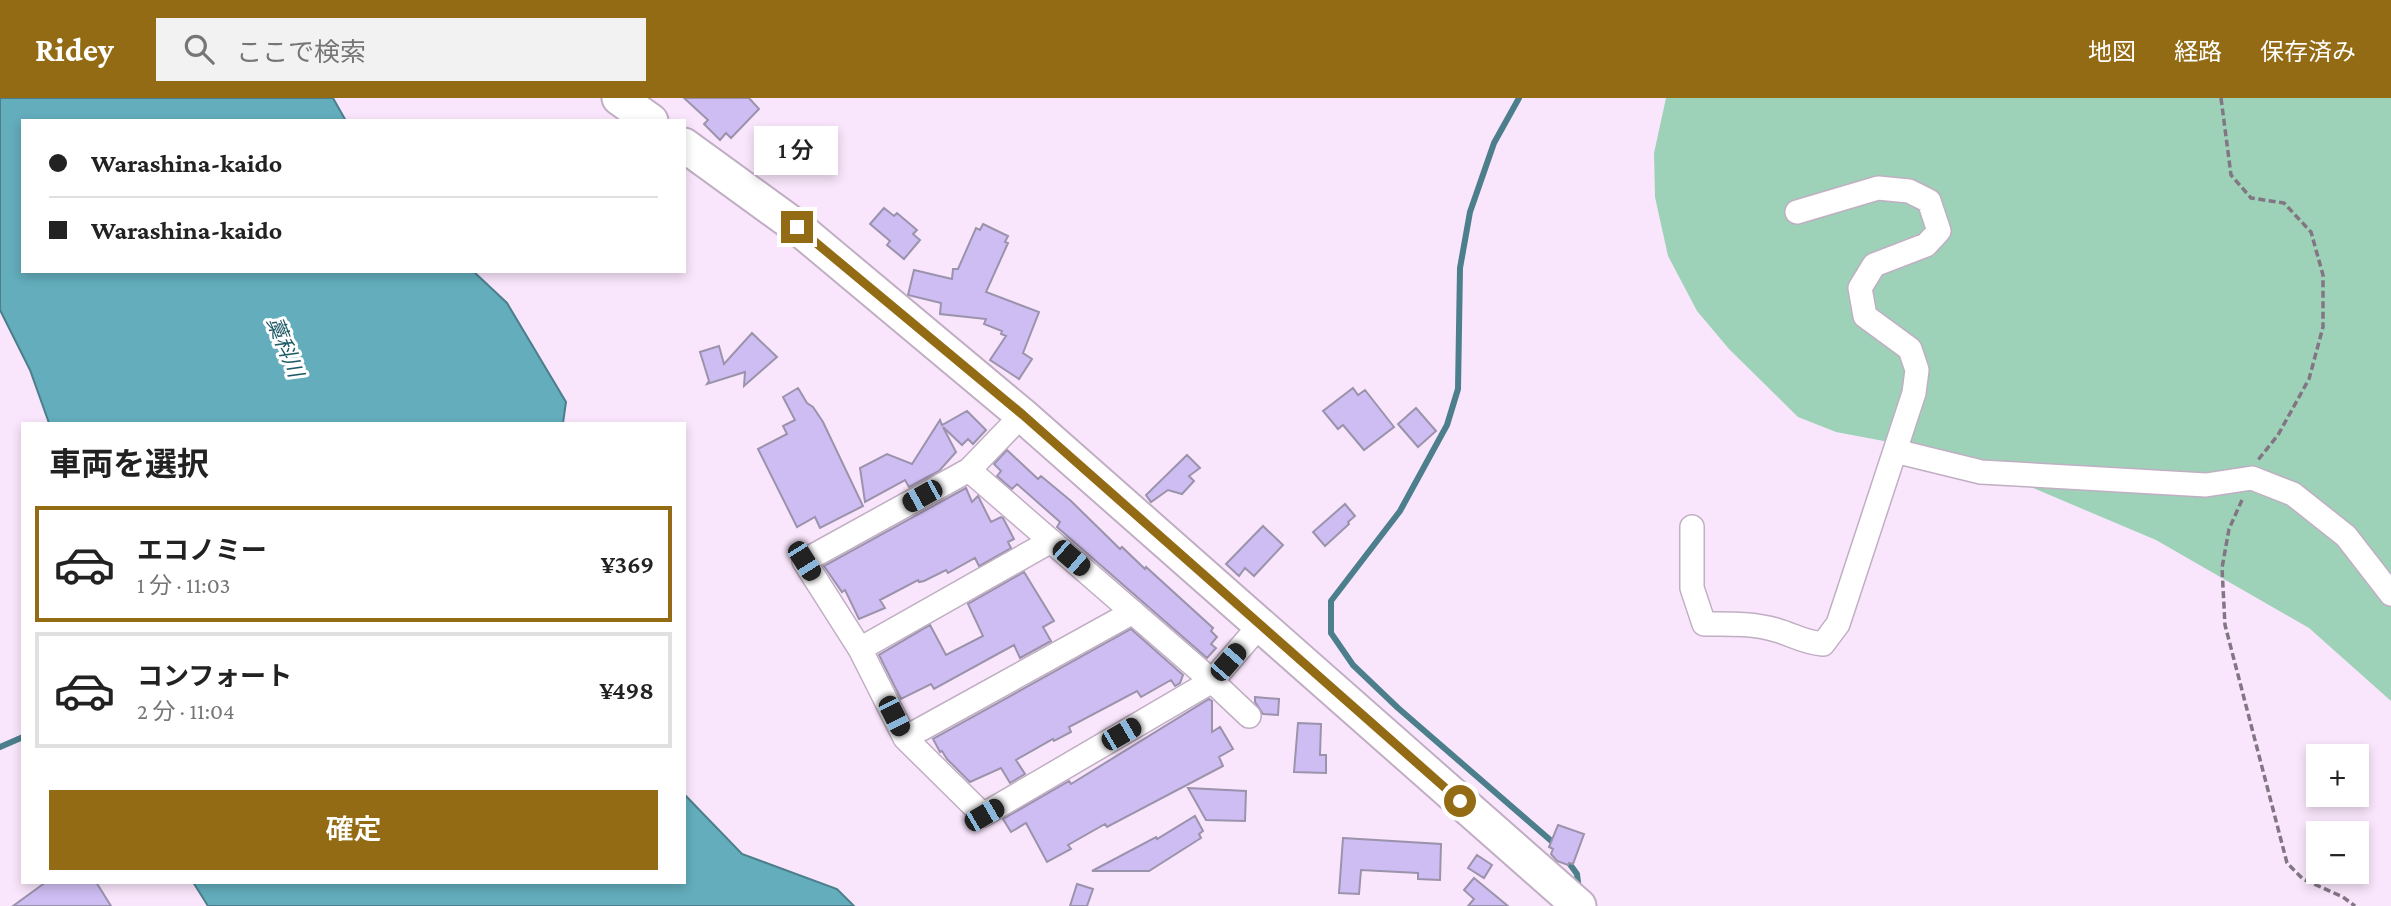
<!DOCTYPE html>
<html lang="ja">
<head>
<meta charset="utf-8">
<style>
  body { margin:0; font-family:"Crimson Pro","Noto Sans JP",serif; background:#f2f2f2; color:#222; height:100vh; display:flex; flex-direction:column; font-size:26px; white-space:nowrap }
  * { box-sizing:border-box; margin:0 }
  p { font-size:23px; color:#767676 }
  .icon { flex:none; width:38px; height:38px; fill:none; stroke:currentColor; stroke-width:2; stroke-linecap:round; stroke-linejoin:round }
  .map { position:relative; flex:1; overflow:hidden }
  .drawer { position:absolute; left:21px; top:324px; width:665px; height:462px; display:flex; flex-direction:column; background:#fff; border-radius:0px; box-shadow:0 4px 10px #0003 }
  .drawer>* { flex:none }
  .guide { position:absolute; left:21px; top:21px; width:665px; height:154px; border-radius:0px; box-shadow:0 4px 10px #0003; display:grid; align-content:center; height:154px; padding:0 28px; background:#fff }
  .fabs { position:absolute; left:2306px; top:646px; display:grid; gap:14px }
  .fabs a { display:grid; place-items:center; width:63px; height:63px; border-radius:0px; background:#fff; box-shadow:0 4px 10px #0003; font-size:35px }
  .end { position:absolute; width:32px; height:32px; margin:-16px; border:9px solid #936b14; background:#fff; box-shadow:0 0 0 4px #fff }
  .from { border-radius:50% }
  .bubble { position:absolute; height:49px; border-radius:0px; background:#fff; box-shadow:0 4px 10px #0003; font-size:23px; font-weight:600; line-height:49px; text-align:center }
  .car { position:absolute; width:21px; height:42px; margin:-21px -10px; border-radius:9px; box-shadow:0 0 5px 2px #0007; background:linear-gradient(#222 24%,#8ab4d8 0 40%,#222 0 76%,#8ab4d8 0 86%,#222 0) }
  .guide b { display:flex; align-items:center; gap:24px; height:66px; font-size:26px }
  .guide b+b { border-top:2px solid #e0e0e0 }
  .guide i { width:18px; height:18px; background:#222 }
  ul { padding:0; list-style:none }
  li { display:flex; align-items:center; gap:21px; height:116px; margin:0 14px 10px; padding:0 14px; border:4px solid #e0e0e0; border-radius:0px }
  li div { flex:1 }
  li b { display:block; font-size:26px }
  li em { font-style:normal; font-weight:600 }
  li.active { border-color:#936b14 }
  li>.icon { width:63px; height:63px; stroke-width:1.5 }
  h2 { padding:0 28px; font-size:32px; line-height:84px }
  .cta { display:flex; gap:14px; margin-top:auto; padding:14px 28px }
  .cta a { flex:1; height:80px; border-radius:0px; background:#936b14; color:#fff; font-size:28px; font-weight:600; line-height:80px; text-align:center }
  header { display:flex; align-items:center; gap:42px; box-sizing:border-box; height:98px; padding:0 35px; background:#936b14; color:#fff }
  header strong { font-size:33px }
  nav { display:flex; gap:38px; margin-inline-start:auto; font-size:24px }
  .search { width:490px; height:63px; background:#f2f2f2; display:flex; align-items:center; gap:18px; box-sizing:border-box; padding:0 24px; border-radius:0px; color:#767676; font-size:26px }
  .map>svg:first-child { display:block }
  .green { fill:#9dd2b8 }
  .water { fill:#63adbc; stroke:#4c7e8b; stroke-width:2 }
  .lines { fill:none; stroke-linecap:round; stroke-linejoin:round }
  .stream { stroke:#4c7e8b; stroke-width:6 }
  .building { fill:#cebdf3; stroke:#9a93ab; stroke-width:2 }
  .minor-casing { stroke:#c0aec3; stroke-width:26 }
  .highway-casing { stroke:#c0aec3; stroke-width:37 }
  .path { stroke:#827684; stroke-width:3.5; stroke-dasharray:7 3.5; stroke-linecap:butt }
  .minor { stroke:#fff; stroke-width:23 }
  .highway { stroke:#fff; stroke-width:33 }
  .route { stroke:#936b14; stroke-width:9 }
  .labels { text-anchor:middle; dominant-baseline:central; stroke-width:6; stroke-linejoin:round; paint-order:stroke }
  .water-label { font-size:21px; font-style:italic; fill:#1e5b67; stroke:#fff }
</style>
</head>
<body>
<header>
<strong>Ridey</strong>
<div class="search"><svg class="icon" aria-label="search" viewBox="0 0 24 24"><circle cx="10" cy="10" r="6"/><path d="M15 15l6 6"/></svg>ここで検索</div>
<nav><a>地図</a><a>経路</a><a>保存済み</a></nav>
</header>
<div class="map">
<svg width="2391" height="808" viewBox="0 0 2391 808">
  <rect width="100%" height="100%" fill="#fae6fc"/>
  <path class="green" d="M1666,0H2391V603L2309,530L2156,442L2014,382L1910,348L1836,334L1798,319L1729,251L1697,213L1668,158L1655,99L1654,55Z"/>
  <path class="water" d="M0,0H333L346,23H23V173H473L507,205L566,304L563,325H49L30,272L0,212Z
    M684,696L742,756L837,791L854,808H208L193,784H684Z"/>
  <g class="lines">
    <path class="stream" d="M1519,0L1494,45L1470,114L1460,170L1458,291L1447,327L1400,413L1331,503V535L1353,567L1398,610L1556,747
      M0,649L23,639
      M1564,758L1577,776L1579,792"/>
  </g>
  <path class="building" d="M684,0H749L759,11L731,40L726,35L720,42L704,26L708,22Z
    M884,110L894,118L897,115L917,132L913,136L920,142L904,161L887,147L890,143L870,126Z
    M983,126L1008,138L1005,144L1008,145L986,194L1039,214L1023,255L1032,261L1019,281L990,262L1006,238L1001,236L1002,233L984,226L986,221L940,216L941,205L908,197L914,172L952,181L953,171H958L976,130L980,132Z
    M752,235L777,259L744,288L745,274L707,286L709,283L700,254L719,248L724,266Z
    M798,290L807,305L813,309L823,324L863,408L820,430L815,419L797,429L758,351L787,336L783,328L795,322L783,299Z
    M1353,290L1358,297L1365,292L1394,329L1364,352L1343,327L1338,331L1323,313Z
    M1416,310L1436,333L1418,349L1398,326Z
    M967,313L986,332L973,346L968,341L962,347L943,329L956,354L939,373L909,389L905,382L865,404L860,370L887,356L912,366L940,322L942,327Z
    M1007,352L1038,381L1041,378L1071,403L1120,451L1122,449L1145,471L1146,469L1213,530L1211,533L1217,539L1211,546L1216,550L1207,560L1057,429L1060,424L1017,386L1012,391L997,378L1001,373L994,366Z
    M1187,357L1200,370L1189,378L1194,383L1182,396L1168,392L1151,404L1146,397Z
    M966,390L972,404L978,398L991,424L1001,419L1003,420L1014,441L1008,444L1011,450L979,468L975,460L948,475L946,472L924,483L919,484L918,482L880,502L885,510L859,521L845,492L842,494L824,468Z
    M1345,406L1355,418L1348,424L1349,426L1325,448L1313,434Z
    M1263,428L1283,447L1254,478L1245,470L1239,478L1226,466Z
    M1024,474L1054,523L1043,529L1051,543L1020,560L1014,547L934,591L931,586L901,601L879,557L930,527L946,557L983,538L968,506Z
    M1131,531L1183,577L1180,585L1175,588L1171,582L1141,599L1137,593L1069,629L1071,634L1054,643L1053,641L1016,662L1025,676L1010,685L1001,670L970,684L947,661L942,653L940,654L933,641Z
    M1255,599L1279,601L1278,617L1263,616L1255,604Z
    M1209,601L1212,603V634L1220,629L1233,651L1219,659L1223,668L1107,729L1105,726L1068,747L1071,751L1047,764L1026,725L1011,734L1003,721L1069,683L1071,686Z
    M1298,625L1321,626L1320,657H1326V675L1294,674Z
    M1188,690L1246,693L1245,723L1206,722Z
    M1195,718L1203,733L1199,736L1201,740L1149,773H1092L1156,739L1157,741Z
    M1558,727L1584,736L1573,766L1569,765L1568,767L1557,763L1551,756L1553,751L1549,749Z
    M1343,740L1441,746L1440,782L1418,781V775L1361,772L1359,796L1339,795Z
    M1477,757L1492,767L1484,780L1468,770Z
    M1474,780L1508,808H1468L1474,801L1464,792Z
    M46,784H96L111,808H13Z
    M1077,786L1093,791L1087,808H1070Z"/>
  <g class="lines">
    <g class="minor-casing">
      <path id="minor" d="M1022,317L969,372L804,463L860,551L905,640L983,717L1212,583L1260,527
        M1895,353L1981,374L2206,387L2252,380L2293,396L2346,438L2391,496
        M969,372L1212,583L1249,618
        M1692,429V490L1704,526C1728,526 1753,525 1776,532C1794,537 1802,544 1823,546L1838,526L1914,295L1917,272L1910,251L1865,218L1860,190L1874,167L1926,147L1939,133L1929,103L1909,93L1878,90L1797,114
        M860,551L1051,443
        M905,640L1133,514"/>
    </g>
    <g class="highway-casing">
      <path id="highway" d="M619,0L651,23
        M684,47L797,129L1022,317L1579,808"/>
    </g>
    <path class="path" d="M2221,0L2231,77L2251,100L2284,105L2311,134L2323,177V229L2309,281L2278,337L2258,362
      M2242,402L2229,431L2222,470L2225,527L2287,765L2303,781L2343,799L2355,808"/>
    <use href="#minor" class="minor"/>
    <use href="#highway" class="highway"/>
  </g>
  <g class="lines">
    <path class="route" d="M797,129L1023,317L1460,703"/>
  </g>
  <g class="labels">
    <g class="water-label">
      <text transform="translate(285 249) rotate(68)">藁科川</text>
    </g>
  </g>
</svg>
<div class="fabs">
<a>+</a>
<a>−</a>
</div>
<i class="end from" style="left:1460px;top:703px"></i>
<i class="end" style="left:797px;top:129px"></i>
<div class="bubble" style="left:754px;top:28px;width:84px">1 分</div>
<i class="car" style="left:922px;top:398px;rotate:241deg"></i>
<i class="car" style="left:1071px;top:460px;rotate:131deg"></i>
<i class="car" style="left:804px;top:463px;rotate:148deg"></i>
<i class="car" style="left:1228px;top:564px;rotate:41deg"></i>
<i class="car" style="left:894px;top:618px;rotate:153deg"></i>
<i class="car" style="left:1121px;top:636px;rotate:60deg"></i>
<i class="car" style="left:984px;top:717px;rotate:60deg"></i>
<div class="guide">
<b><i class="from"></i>Warashina-kaido</b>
<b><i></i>Warashina-kaido</b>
</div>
<section class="drawer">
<h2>車両を選択</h2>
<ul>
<li class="active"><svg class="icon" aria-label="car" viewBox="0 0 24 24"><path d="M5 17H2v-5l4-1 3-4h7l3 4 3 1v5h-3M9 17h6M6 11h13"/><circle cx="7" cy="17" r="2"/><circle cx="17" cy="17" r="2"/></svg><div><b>エコノミー</b><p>1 分 · 11:03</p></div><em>¥369</em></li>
<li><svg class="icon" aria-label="car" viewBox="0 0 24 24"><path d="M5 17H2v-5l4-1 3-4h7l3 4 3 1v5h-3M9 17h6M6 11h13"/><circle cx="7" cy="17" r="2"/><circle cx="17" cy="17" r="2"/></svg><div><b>コンフォート</b><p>2 分 · 11:04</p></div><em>¥498</em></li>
</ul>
<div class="cta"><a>確定</a></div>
</section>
</div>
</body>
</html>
